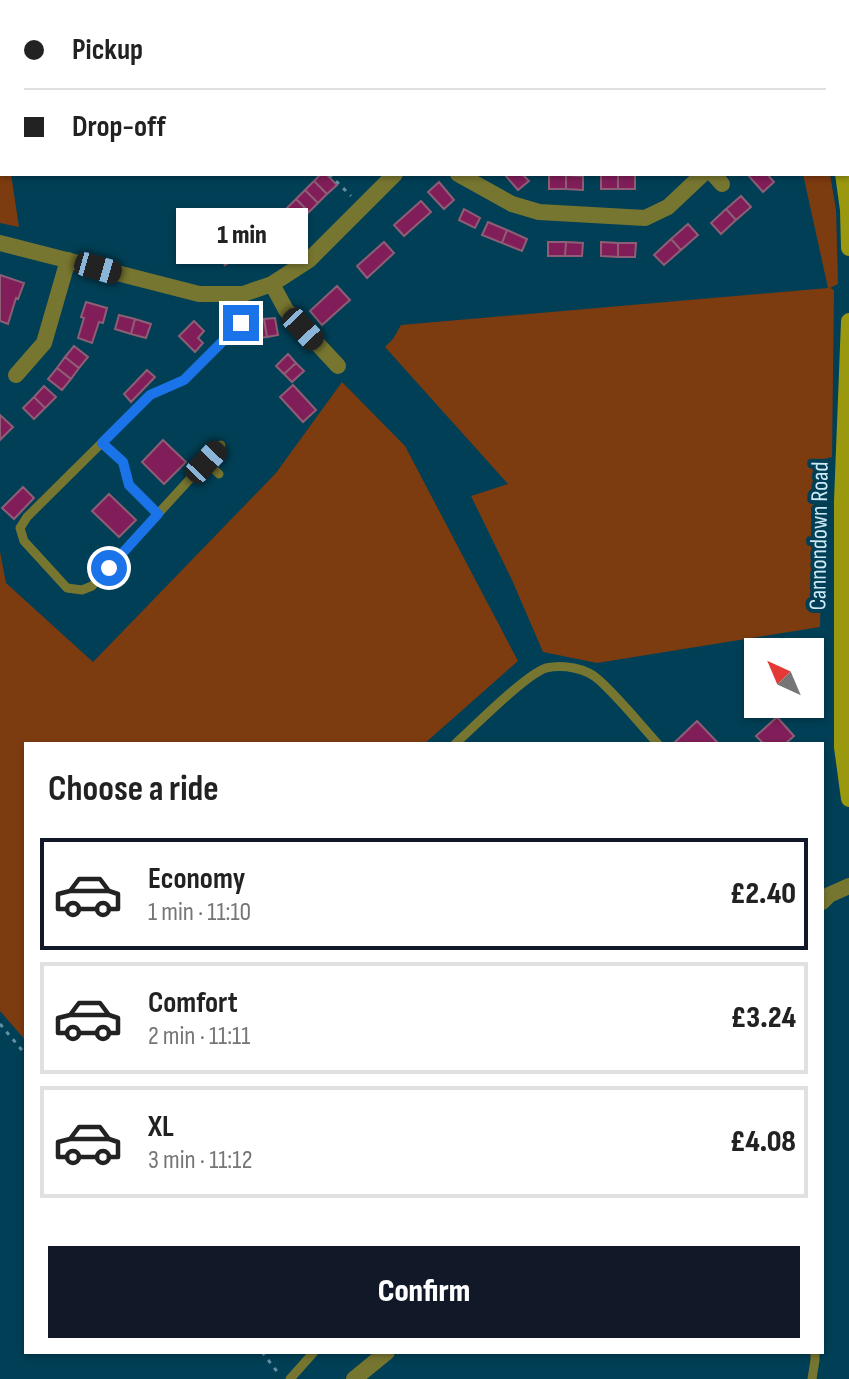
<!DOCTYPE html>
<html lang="en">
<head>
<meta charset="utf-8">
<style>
  body { margin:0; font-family:"Sofia Sans Condensed",sans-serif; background:#f6f6f6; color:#222; height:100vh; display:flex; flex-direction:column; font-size:30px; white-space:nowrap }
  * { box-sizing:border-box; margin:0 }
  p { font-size:26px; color:#767676 }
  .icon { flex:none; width:44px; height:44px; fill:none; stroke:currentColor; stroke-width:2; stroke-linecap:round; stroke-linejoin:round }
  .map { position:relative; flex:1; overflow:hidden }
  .panel { position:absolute; left:24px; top:742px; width:800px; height:612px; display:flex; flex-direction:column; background:#fff; border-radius:0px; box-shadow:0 2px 6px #0004 }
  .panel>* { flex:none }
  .guide { position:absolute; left:0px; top:0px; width:850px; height:176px; box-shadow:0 2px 6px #0004; display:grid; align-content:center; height:176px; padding:0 24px; background:#fff }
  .needle { width:52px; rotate:316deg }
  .tools { position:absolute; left:744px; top:638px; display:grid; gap:16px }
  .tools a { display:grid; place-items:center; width:80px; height:80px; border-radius:0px; background:#fff; box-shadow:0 2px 6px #0004; font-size:40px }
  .end { position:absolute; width:36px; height:36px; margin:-18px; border:10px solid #1a73e8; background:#fff; box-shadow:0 0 0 4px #fff }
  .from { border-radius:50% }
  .bubble { position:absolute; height:56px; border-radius:0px; background:#fff; box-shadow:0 2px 6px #0004; font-size:26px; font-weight:800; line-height:56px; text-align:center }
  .car { position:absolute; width:24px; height:48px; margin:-24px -12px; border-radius:10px; box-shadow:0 0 6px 2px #0007; background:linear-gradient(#222 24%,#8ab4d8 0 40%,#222 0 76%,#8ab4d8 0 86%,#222 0) }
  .guide b { display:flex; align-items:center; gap:28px; height:76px; font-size:30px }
  .guide b+b { border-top:2px solid #e0e0e0 }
  .guide i { width:20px; height:20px; background:#222 }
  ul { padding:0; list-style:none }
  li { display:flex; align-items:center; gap:24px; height:112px; margin:0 16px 12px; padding:0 8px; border:4px solid #e0e0e0; border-radius:0px }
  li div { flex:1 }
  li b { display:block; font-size:30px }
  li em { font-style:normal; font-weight:800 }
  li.on { border-color:#111827 }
  li>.icon { width:72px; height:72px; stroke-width:1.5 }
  h2 { padding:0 24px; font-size:36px; line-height:96px }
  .action { display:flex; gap:16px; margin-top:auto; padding:16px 24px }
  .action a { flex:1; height:92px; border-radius:0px; background:#111827; color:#fff; font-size:32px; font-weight:800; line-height:92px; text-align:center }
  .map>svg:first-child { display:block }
  .green { fill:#7d3b10 }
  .building { fill:#811e59; stroke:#8d5e75; stroke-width:2 }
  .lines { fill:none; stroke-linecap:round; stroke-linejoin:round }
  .path { stroke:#6391a3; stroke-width:3; stroke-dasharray:4 6; stroke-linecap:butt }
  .service { stroke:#777630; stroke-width:9 }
  .minor { stroke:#777630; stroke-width:16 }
  .secondary { stroke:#9a980f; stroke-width:16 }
  .route { stroke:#1a73e8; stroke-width:10 }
  .labels { text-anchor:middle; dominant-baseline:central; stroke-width:8; stroke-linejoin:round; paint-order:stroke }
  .street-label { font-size:24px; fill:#ceeaf7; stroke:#003f55 }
</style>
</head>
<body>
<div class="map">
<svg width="849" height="1379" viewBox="0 0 849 1379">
  <rect width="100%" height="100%" fill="#003f55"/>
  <path class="green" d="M0,107L2,120V174H11L19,227L0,223Z
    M803,174H830L836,210L838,284L830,288L834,290L832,457L824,459L820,627L597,663L543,652L512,580L471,496L508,484L385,347L393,339L401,325L828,288Z
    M342,382L405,446L518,661L424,744H26V1041L0,1011V552L6,583L93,662L276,473Z"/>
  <path class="building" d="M321,174H326L337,185L327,194L314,181Z
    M507,174H522L529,181L518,190L505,175Z
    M747,174H767L774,182L763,192Z
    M549,175H566V189H549Z
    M566,175L583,176V190L566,189Z
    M601,175H618V189H601Z
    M618,175H635V189H618Z
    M314,181L327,194L318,203L305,190Z
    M439,182L454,200L444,209L428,192Z
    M305,190L318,203L309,212L296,199Z
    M741,196L751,207L736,220L726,209Z
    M296,199L309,212L300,221L287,208Z
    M421,201L431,212L404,236L394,225Z
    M287,208L300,221L291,230L278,217Z
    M464,209L480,218L475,228L459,220Z
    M726,209L736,220L721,234L711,223Z
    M212,216L238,257L225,265L208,237L195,245L187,231Z
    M278,217L291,230L281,239L268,226Z
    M488,222L507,230L502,243L482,235Z
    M688,224L698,235L681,250L671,239Z
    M507,230L527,239L522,251L502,243Z
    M260,236L270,253L255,262L245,245Z
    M671,239L681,250L664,265L654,255Z
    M384,242L394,253L367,278L357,266Z
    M548,242H566L565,256H548Z
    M566,242L583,243L582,256H565Z
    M601,242L618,243V257L601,256Z
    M618,243H636L635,257H618Z
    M0,275L24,283L18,299L16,298L8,324L0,321Z
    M337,286L350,300L322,325L310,311Z
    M86,302L107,308L103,323L99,322L92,343L78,338L84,318L81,317Z
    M119,315L135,319L131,334L115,329Z
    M275,318L278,335L267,337L264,319Z
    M135,319L151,324L146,338L131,334Z
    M264,319L267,337L256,338L253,321Z
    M194,321L204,331L198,338L203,343L195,352L179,336Z
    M74,346L88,357L79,368L65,357Z
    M288,354L296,363L284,374L276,366Z
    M65,357L79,368L71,379L57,368Z
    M296,363L304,371L292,382L284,374Z
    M57,368L71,379L62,390L48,379Z
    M147,370L155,377L131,402L124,394Z
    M293,385L316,410L303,422L280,397Z
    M44,386L56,397L45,408L34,397Z
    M34,397L45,408L34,419L23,408Z
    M0,415L13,427L0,440Z
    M163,440L186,462L164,484L142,462Z
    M23,487L34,498L14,519L2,508Z
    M109,494L136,520L119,537L92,511Z
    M777,717L794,736L785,744H764L756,736Z
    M697,721L719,744H673Z"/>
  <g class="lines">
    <path class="path" d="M329,174L351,196
      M0,1024L26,1055
      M262,1352L279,1374"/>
    <path class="service" d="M102,443L123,462L129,485L158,514
      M221,445L92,586L82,590L67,588L24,541L20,528L27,517L150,395L184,380L241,323L243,294
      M206,462L219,474
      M455,744C474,727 525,675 546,668C563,664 586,668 599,680C620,699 639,723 658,744
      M290,1379L314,1352
      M812,1379L815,1360V1352"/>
    <path class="minor" d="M519,0L521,2
      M296,2L297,0
      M585,2L587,0
      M848,154H849
      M458,174L512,204L539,212L645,218L668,207L703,174
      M713,174L722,184
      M0,243L199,294H243L272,284L309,260L395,174
      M272,284L286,310L338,366
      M16,375L44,343L68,260
      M822,902L829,895L849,886
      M354,1379L387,1352"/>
    <path class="secondary" d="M803,0L804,2
      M843,174L848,210L849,248
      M849,321L842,501V747L849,799"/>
  </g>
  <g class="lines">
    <path class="route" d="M109,568L158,514L129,485L123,462L102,443L150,395L184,380L241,323"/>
  </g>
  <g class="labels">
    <g class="street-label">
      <text transform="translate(819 536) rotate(-89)">Cannondown Road</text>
    </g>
  </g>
</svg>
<div class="tools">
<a><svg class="needle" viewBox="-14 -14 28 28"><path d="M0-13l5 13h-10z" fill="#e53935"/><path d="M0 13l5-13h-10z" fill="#767676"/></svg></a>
</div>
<i class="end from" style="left:109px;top:568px"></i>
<i class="end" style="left:241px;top:323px"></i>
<div class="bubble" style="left:176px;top:208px;width:132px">1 min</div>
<i class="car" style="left:98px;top:268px;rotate:106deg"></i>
<i class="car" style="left:303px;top:329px;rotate:137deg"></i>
<i class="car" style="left:206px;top:462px;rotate:43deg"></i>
<div class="guide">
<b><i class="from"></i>Pickup</b>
<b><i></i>Drop-off</b>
</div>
<section class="panel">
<h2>Choose a ride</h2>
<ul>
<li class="on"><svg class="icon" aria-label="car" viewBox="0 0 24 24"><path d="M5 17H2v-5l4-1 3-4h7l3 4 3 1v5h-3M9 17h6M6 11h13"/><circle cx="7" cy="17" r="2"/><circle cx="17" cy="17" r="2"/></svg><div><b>Economy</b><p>1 min · 11:10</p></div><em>£2.40</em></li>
<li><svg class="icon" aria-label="car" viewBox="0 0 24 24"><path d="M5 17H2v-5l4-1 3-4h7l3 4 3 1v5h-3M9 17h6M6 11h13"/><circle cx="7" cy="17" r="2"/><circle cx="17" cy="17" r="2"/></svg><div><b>Comfort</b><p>2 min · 11:11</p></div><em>£3.24</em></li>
<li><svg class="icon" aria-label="car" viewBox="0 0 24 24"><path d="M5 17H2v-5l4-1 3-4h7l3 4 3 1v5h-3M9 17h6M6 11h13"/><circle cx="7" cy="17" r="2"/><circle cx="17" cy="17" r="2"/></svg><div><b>XL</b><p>3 min · 11:12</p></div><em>£4.08</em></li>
</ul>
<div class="action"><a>Confirm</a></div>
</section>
</div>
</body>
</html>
